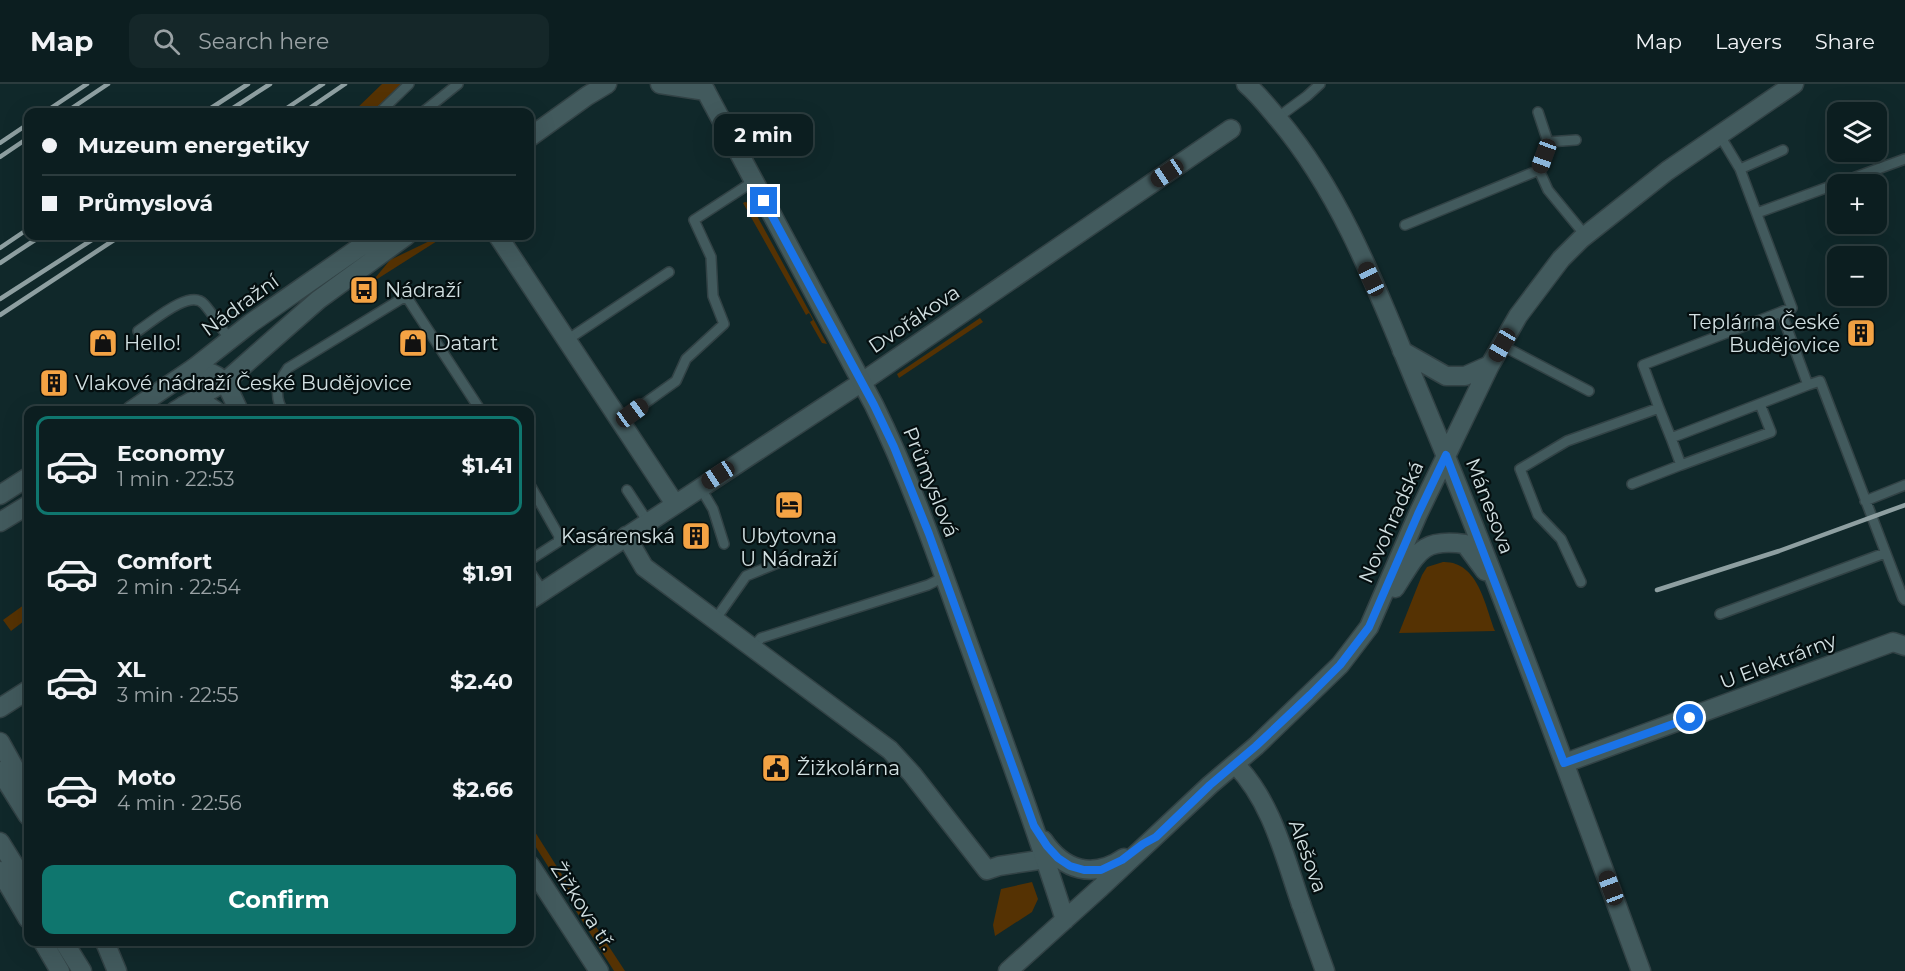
<!DOCTYPE html>
<html lang="en">
<head>
<meta charset="utf-8">
<style>
  body { margin:0; font-family:Montserrat,sans-serif; background:#152729; color:#f1f3f6; height:100vh; display:flex; flex-direction:column; font-size:22px; white-space:nowrap }
  * { box-sizing:border-box; margin:0 }
  p { font-size:20px; color:#9aa2a5 }
  .icon { flex:none; width:33px; height:33px; fill:none; stroke:currentColor; stroke-width:2; stroke-linecap:round; stroke-linejoin:round }
  .map { position:relative; flex:1; overflow:hidden }
  .sheet { position:absolute; left:24px; top:322px; width:510px; height:540px; display:flex; flex-direction:column; background:#0c1e20; border-radius:12px; box-shadow:0 6px 24px #0002,0 0 0 2px #2c3c3e }
  .sheet>* { flex:none }
  .banner { position:absolute; left:24px; top:24px; width:510px; height:132px; border-radius:12px; box-shadow:0 6px 24px #0002,0 0 0 2px #2c3c3e; display:grid; align-content:center; height:132px; padding:0 18px; background:#0c1e20 }
  .controls { position:absolute; left:1827px; top:18px; display:grid; gap:12px }
  .controls a { display:grid; place-items:center; width:60px; height:60px; border-radius:12px; background:#0c1e20; box-shadow:0 6px 24px #0002,0 0 0 2px #2c3c3e; font-size:30px }
  .end { position:absolute; width:27px; height:27px; margin:-14px; border:8px solid #1a73e8; background:#fff; box-shadow:0 0 0 3px #fff }
  .from { border-radius:50% }
  .bubble { position:absolute; height:42px; border-radius:12px; background:#0c1e20; box-shadow:0 6px 24px #0002,0 0 0 2px #2c3c3e; font-size:20px; font-weight:700; line-height:42px; text-align:center }
  .car { position:absolute; width:18px; height:36px; margin:-18px -9px; border-radius:8px; box-shadow:0 0 4px 2px #0007; background:linear-gradient(#222 24%,#8ab4d8 0 40%,#222 0 76%,#8ab4d8 0 86%,#222 0) }
  .banner b { display:flex; align-items:center; gap:21px; height:57px; font-size:22px }
  .banner b+b { border-top:2px solid #2c3c3e }
  .banner i { width:15px; height:15px; background:#f1f3f6 }
  ul { padding:10px 0 0; list-style:none }
  li { display:flex; align-items:center; gap:18px; height:99px; margin:0 12px 9px; padding:0 6px; border:3px solid transparent; border-radius:12px }
  li div { flex:1 }
  li b { display:block; font-size:22px }
  li em { font-style:normal; font-weight:700 }
  li.selected { border-color:#0f766e }
  li>.icon { width:54px; height:54px; stroke-width:1.5 }
  .cta { display:flex; gap:12px; margin-top:auto; padding:12px 18px }
  .cta a { flex:1; height:69px; border-radius:12px; background:#0f766e; color:#fff; font-size:24px; font-weight:700; line-height:69px; text-align:center }
  header { display:flex; align-items:center; gap:36px; box-sizing:border-box; height:84px; padding:0 30px; background:#0c1e20; border-bottom:2px solid #2c3c3e }
  header strong { font-size:28px }
  nav { display:flex; gap:33px; margin-inline-start:auto; font-size:21px }
  .search { width:420px; height:54px; background:#152729; display:flex; align-items:center; gap:15px; box-sizing:border-box; padding:0 21px; border-radius:12px; color:#9aa2a5; font-size:22px }
  .map>svg:first-child { display:block }
  .green { fill:#553203 }
  .lines { fill:none; stroke-linecap:round; stroke-linejoin:round }
  .lane-casing { stroke:#324245; stroke-width:12 }
  .street-casing { stroke:#324245; stroke-width:21 }
  .secondary-casing { stroke:#324245; stroke-width:21 }
  .lane { stroke:#425a5d; stroke-width:9 }
  .street { stroke:#425a5d; stroke-width:18 }
  .secondary { stroke:#425a5d; stroke-width:18 }
  .rail { stroke:#8e9fa1; stroke-width:4.5 }
  .route { stroke:#1a73e8; stroke-width:8 }
  .labels { text-anchor:middle; dominant-baseline:central; stroke-width:4.5; stroke-linejoin:round; paint-order:stroke }
  .poi-label { font-size:20px; fill:#d2e0e2; stroke:#050f10; text-anchor:start }
  .street-label { font-size:20px; fill:#d2e0e2; stroke:#050f10 }
</style>
</head>
<body>
<header>
<strong>Map</strong>
<div class="search"><svg class="icon" aria-label="search" viewBox="0 0 24 24"><circle cx="10" cy="10" r="6"/><path d="M15 15l6 6"/></svg>Search here</div>
<nav><a>Map</a><a>Layers</a><a>Share</a></nav>
</header>
<div class="map">
<svg width="1905" height="887" viewBox="0 0 1905 887">
  <rect width="100%" height="100%" fill="#10282a"/>
  <path class="green" d="M382,0H405L377,28H353Z
    M745,118L750,119L827,260L822,259L810,238L813,236L809,229L806,231L743,119Z
    M440,152H445L371,199L390,176Z
    M980,234L983,238L899,294L897,290Z
    M1443,478C1478,477 1485,521 1495,547L1399,549L1422,491L1427,483Z
    M28,518V534L11,547L3,536Z
    M530,740L571,805L565,809L530,754Z
    M1032,798L1038,815L1032,828L995,852L993,841L1001,805Z
    M583,823L625,887H614L576,827Z"/>
  <g class="lines">
    <g class="lane-casing">
      <path id="lane" d="M380,28L409,0
        M423,28L458,0
        M1538,28L1548,58L1539,86L1548,106L1585,151
        M1277,34L1307,12L1320,0
        M1719,50L1740,85L1792,224L1781,228L1808,301L1820,297L1903,514L1905,516
        M1548,58L1576,56
        M1740,85L1783,66
        M1757,129L1905,75
        M1405,141L1539,86
        M138,247C152,238 190,204 204,220C214,231 220,244 230,255
        M567,256L669,188
        M1501,261L1589,307
        M1659,324L1643,281L1781,228
        M283,327C273,311 278,298 288,284L406,212L481,327
        M620,337L676,297L686,275L724,240L713,212L711,173L694,136L754,97
        M1681,381L1771,348L1760,320
        M1632,400L1681,381L1671,354L1808,301
        M530,401L559,452L558,458L530,476
        M700,403L713,425L724,460
        M627,406L648,438
        M1865,417L1905,401
        M530,488L543,507
        M1581,498L1561,455L1538,431L1520,385L1567,357L1659,324L1671,354
        M1720,530L1885,469
        M715,536L746,492L778,479
        M752,564L761,554L928,501L944,493"/>
    </g>
    <g class="street-casing">
      <path id="street" d="M498,152L675,420
        M194,284C227,291 225,299 239,327
        M183,322L207,321L216,327
        M626,452L644,483L890,666L912,690L987,786L999,782L1046,775
        M530,516L862,298L1231,45
        M0,624L28,606
        M0,658L28,708
        M1565,679L1893,558L1905,562
        M0,687L28,732
        M0,758L28,803
        M530,781L599,887
        M0,787L28,835
        M1301,820L1325,887
        M43,858L60,887
        M64,858L82,887
        M105,858L117,887"/>
    </g>
    <g class="secondary-casing">
      <path id="secondary" d="M660,0L706,7
        M702,0L874,321C911,396 938,475 966,553C1000,647 1035,741 1065,836
        M1246,0C1259,11 1268,23 1279,36C1347,117 1383,222 1424,319C1502,506 1571,697 1641,887
        M530,53L587,12L607,0
        M1402,267L1446,292H1465L1490,281
        M131,327L194,284L251,239L376,152
        M175,327L226,297L318,216L406,152
        M0,411L28,393
        M0,438L28,421
        M1395,504C1418,469 1420,454 1465,460L1485,487
        M1235,680C1272,718 1284,771 1301,820
        M1043,756C1064,787 1093,795 1124,774
        M1008,887L1100,804L1210,701L1256,662L1340,581L1369,543L1418,430L1490,281L1518,232L1561,175L1581,155L1667,87L1794,0"/>
    </g>
    <use href="#lane" class="lane"/>
    <use href="#street" class="street"/>
    <use href="#secondary" class="secondary"/>
    <path class="rail" d="M45,28L87,0
      M66,28L108,0
      M205,28L248,0
      M227,28L270,0
      M281,28L323,0
      M304,28L345,0
      M0,59L28,40
      M0,73L28,54
      M0,164L28,145
      M0,179L41,152
      M0,215L98,152
      M0,231L120,152
      M1657,506L1779,467L1905,421"/>
  </g>
  <g class="lines">
    <path class="route" d="M764,117L874,321L894,363L929,450L1034,742L1047,762L1058,774L1070,782L1084,786H1101L1122,776L1143,760L1156,753L1210,701L1256,662L1310,611L1340,581L1369,543L1418,430L1446,371L1564,679L1690,634"/>
  </g>
  <defs>
    <g id="bus-square" transform="scale(1.5)"><rect x="-9" y="-9" width="18" height="18" rx="4" fill="#f4a344" stroke="#050f10"/><path d="M-5-6H5V4H4V6H2V4H-2V6H-4V4H-5ZM-3.5-4V0h7V-4ZM-3.5 1.2v1.5H-2V1.2ZM2 1.2v1.5H3.5V1.2Z" fill="#111"/></g>
    <g id="building-square" transform="scale(1.5)"><rect x="-9" y="-9" width="18" height="18" rx="4" fill="#f4a344" stroke="#050f10"/><path d="M-4-6H4V6H1V3H-1V6H-4ZM-2.5-4.3h1.7v1.8h-1.7ZM.8-4.3h1.7v1.8H.8ZM-2.5-1h1.7V.8h-1.7ZM.8-1h1.7V.8H.8Z" fill="#111"/></g>
    <g id="shop-square" transform="scale(1.5)"><rect x="-9" y="-9" width="18" height="18" rx="4" fill="#f4a344" stroke="#050f10"/><path d="M-5-2.5h2.3a2.7 3.5 0 0 1 5.4 0H5L5.5 6h-11ZM-1.5-2.5h3a1.5 2.3 0 0 0-3 0Z" fill="#111"/></g>
    <g id="hotel-square" transform="scale(1.5)"><rect x="-9" y="-9" width="18" height="18" rx="4" fill="#f4a344" stroke="#050f10"/><path d="M-6-4.5h1.5V1H6V5H4.5V3h-9V5H-6ZM-4 0a1.8 1.8 0 1 1 3.6 0ZM.5 0V-2.5h3Q6-2.5 6 0Z" fill="#111"/></g>
    <g id="civic-square" transform="scale(1.5)"><rect x="-9" y="-9" width="18" height="18" rx="4" fill="#f4a344" stroke="#050f10"/><path d="M-.6-6.5H3V-4.5H.6V-3L4-1V1h2V6H-6V1h2V-1L-.6-3ZM-1.2 2.5V6h2.4V2.5Z" fill="#111"/></g>
  </defs>
  <g fill-rule="evenodd">
    <use href="#bus-square" x="364" y="206"/>
    <use href="#building-square" x="1861" y="249"/>
    <use href="#shop-square" x="103" y="259"/>
    <use href="#shop-square" x="413" y="259"/>
    <use href="#building-square" x="54" y="299"/>
    <use href="#hotel-square" x="789" y="421"/>
    <use href="#building-square" x="696" y="452"/>
    <use href="#civic-square" x="776" y="684"/>
  </g>
  <g class="labels">
    <g class="poi-label">
      <text x="385" y="206">Nádraží</text>
      <text x="1840" y="238" text-anchor="end">Teplárna České<tspan x="1840" dy="23">Budějovice</tspan></text>
      <text x="124" y="259">Hello!</text>
      <text x="434" y="259">Datart</text>
      <text x="75" y="299">Vlakové nádraží České Budějovice</text>
      <text x="675" y="452" text-anchor="end">Kasárenská</text>
      <text x="789" y="452" text-anchor="middle">Ubytovna<tspan x="789" dy="23">U Nádraží</tspan></text>
      <text x="797" y="684">Žižkolárna</text>
    </g>
    <g class="street-label">
      <text transform="translate(240 221) rotate(-36)">Nádražní</text>
      <text transform="translate(914 235) rotate(-34)">Dvořákova</text>
      <text transform="translate(931 398) rotate(68)">Průmyslová</text>
      <text transform="translate(1490 422) rotate(69)">Mánesova</text>
      <text transform="translate(1391 438) rotate(-66)">Novohradská</text>
      <text transform="translate(1778 577) rotate(-21)">U Elektrárny</text>
      <text transform="translate(1308 772) rotate(70)">Alešova</text>
      <text transform="translate(583 822) rotate(57)">Žižkova tř.</text>
    </g>
  </g>
</svg>
<div class="controls">
<a><svg class="icon" aria-label="layers" viewBox="0 0 24 24"><path d="M12 4l9 5-9 5-9-5zM3 14l9 5 9-5"/></svg></a>
<a>+</a>
<a>−</a>
</div>
<i class="end from" style="left:1690px;top:634px"></i>
<i class="end" style="left:764px;top:117px"></i>
<div class="bubble" style="left:714px;top:30px;width:99px">2 min</div>
<i class="car" style="left:1544px;top:72px;rotate:200deg"></i>
<i class="car" style="left:1167px;top:89px;rotate:236deg"></i>
<i class="car" style="left:1371px;top:195px;rotate:335deg"></i>
<i class="car" style="left:1502px;top:261px;rotate:210deg"></i>
<i class="car" style="left:632px;top:329px;rotate:54deg"></i>
<i class="car" style="left:718px;top:391px;rotate:237deg"></i>
<i class="car" style="left:1611px;top:804px;rotate:339deg"></i>
<div class="banner">
<b><i class="from"></i>Muzeum energetiky</b>
<b><i></i>Průmyslová</b>
</div>
<section class="sheet">
<ul>
<li class="selected"><svg class="icon" aria-label="car" viewBox="0 0 24 24"><path d="M5 17H2v-5l4-1 3-4h7l3 4 3 1v5h-3M9 17h6M6 11h13"/><circle cx="7" cy="17" r="2"/><circle cx="17" cy="17" r="2"/></svg><div><b>Economy</b><p>1 min · 22:53</p></div><em>$1.41</em></li>
<li><svg class="icon" aria-label="car" viewBox="0 0 24 24"><path d="M5 17H2v-5l4-1 3-4h7l3 4 3 1v5h-3M9 17h6M6 11h13"/><circle cx="7" cy="17" r="2"/><circle cx="17" cy="17" r="2"/></svg><div><b>Comfort</b><p>2 min · 22:54</p></div><em>$1.91</em></li>
<li><svg class="icon" aria-label="car" viewBox="0 0 24 24"><path d="M5 17H2v-5l4-1 3-4h7l3 4 3 1v5h-3M9 17h6M6 11h13"/><circle cx="7" cy="17" r="2"/><circle cx="17" cy="17" r="2"/></svg><div><b>XL</b><p>3 min · 22:55</p></div><em>$2.40</em></li>
<li><svg class="icon" aria-label="car" viewBox="0 0 24 24"><path d="M5 17H2v-5l4-1 3-4h7l3 4 3 1v5h-3M9 17h6M6 11h13"/><circle cx="7" cy="17" r="2"/><circle cx="17" cy="17" r="2"/></svg><div><b>Moto</b><p>4 min · 22:56</p></div><em>$2.66</em></li>
</ul>
<div class="cta"><a>Confirm</a></div>
</section>
</div>
</body>
</html>
